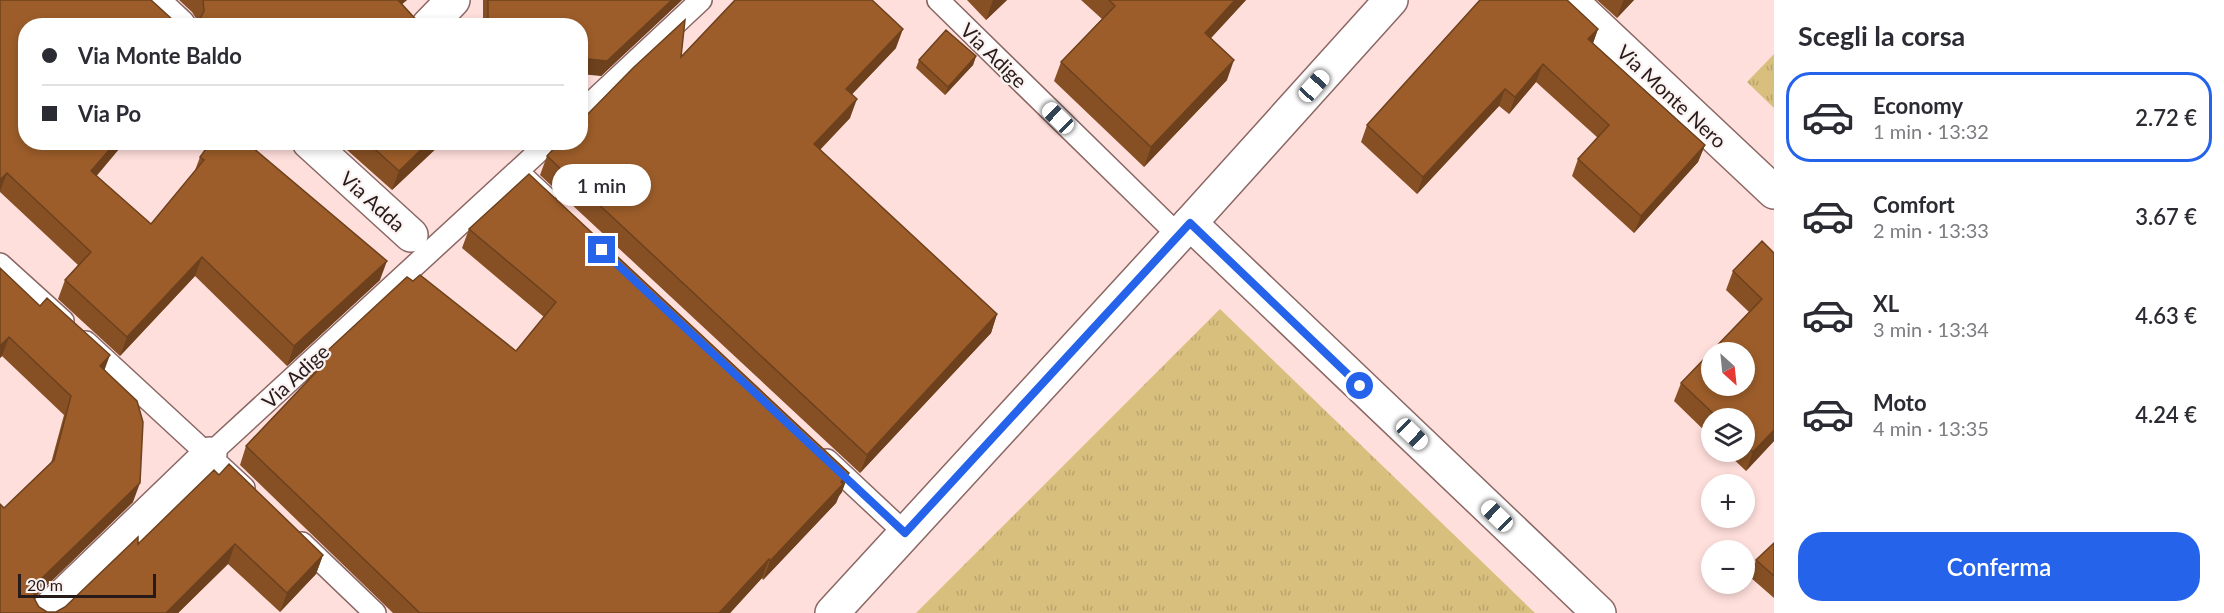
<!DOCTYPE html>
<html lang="it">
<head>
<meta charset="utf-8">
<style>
  body { margin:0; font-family:Lato,sans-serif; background:#f7f7f7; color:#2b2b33; height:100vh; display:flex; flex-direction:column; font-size:22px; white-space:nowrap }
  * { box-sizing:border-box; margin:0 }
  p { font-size:20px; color:#7c7c81 }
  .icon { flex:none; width:33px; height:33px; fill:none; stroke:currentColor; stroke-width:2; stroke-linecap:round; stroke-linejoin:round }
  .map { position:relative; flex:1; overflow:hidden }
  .side { display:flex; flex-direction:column; background:#fff; width:450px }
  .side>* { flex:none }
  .top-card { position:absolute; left:18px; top:18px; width:570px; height:132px; border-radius:24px; box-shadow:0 3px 9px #0003; display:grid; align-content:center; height:132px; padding:0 24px; background:#fff }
  .needle { width:39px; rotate:153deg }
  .controls { position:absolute; left:1701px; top:342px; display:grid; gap:12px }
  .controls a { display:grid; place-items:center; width:54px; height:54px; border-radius:50%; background:#fff; box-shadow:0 3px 9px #0003; font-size:30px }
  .scale { position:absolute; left:18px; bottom:15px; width:138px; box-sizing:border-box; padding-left:6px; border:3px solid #281a19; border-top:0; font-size:16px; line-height:21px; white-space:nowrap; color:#281a19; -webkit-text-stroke:4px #fbf2f2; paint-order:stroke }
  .end { position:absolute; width:27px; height:27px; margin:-14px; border:8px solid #2563eb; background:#fff; box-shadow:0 0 0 3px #fff }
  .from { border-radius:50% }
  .bubble { position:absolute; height:42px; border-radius:21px; background:#fff; box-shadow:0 3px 9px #0003; font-size:20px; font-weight:600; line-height:42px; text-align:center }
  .car { position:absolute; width:18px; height:36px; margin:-18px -9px; border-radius:8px; box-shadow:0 0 4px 2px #0007; background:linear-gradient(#fff 24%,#345 0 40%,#fff 0 76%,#345 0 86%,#fff 0) }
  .top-card b { display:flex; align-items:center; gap:21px; height:57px; font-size:22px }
  .top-card b+b { border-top:2px solid #e1e1e2 }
  .top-card i { width:15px; height:15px; background:#2b2b33 }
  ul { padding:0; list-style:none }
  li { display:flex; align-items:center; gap:18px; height:90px; margin:0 12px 9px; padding:0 12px; border:3px solid transparent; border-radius:24px }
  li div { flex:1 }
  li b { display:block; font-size:22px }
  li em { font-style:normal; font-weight:600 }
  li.selected { border-color:#2563eb }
  li>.icon { width:54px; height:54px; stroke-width:1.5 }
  h2 { padding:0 24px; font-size:27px; line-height:72px }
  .button { display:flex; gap:12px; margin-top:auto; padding:12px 24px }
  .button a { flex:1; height:69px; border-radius:24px; background:#2563eb; color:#fff; font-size:24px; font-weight:600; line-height:69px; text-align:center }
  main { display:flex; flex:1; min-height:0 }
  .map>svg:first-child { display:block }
  .grass { fill:url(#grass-tufts) }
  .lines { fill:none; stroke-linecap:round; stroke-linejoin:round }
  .lane-casing { stroke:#8a6764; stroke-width:24 }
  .street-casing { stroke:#8a6764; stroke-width:36 }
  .secondary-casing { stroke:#8a6764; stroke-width:36 }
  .lane { stroke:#fff; stroke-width:21 }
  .street { stroke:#fff; stroke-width:33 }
  .secondary { stroke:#fff; stroke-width:33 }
  .wall { fill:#865024 }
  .shaded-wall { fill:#6d411d }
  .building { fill:#9c5d2a; stroke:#6d411d; stroke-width:1.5; fill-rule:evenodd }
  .route { stroke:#2563eb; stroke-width:8 }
  .labels { text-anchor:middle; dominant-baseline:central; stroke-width:4.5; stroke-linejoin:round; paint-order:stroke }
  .street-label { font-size:20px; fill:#281a19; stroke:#fbf2f2 }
</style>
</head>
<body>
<main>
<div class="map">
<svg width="1774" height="613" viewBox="0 0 1774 613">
  <defs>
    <pattern id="grass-tufts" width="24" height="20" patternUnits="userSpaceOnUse" patternTransform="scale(1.5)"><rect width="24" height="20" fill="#d8bf7e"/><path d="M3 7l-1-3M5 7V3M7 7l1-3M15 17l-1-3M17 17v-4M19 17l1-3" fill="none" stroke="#b9a46c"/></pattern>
  </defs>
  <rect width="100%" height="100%" fill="#ffdfdc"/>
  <path class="grass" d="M1774,54V108L1747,82Z
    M1220,309L1535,613H916Z"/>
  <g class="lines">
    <g class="lane-casing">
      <path id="lane" d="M938,0L1178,235
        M580,113L701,0
        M518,172L545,197
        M0,264L63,321
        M86,342L244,488
        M210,454L549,142
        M827,460L905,533
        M302,543L375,613"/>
    </g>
    <g class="street-casing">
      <path id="street" d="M151,0L179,26
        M1570,0L1774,192
        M428,26L453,0
        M309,142L411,235
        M1190,223L1599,613
        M45,613L210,454"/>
    </g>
    <g class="secondary-casing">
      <path id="secondary" d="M832,613L1190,223L1391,0"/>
    </g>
    <use href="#lane" class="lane"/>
    <use href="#street" class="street"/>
    <use href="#secondary" class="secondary"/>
  </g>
  <path class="wall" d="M0,0L173,20L182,25L192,24L197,21V20L192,12L179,0H407L402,4L422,26H26L96,176L151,224L194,173L200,157L380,280L287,366L195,276L120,356L58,299L65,280L78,265L0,192Z
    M483,0H682L601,76L580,26H483Z
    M967,0H1007L986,20Z
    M1081,0H1246L1211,38L1227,80L1144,167L1054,81L1061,62L1102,19Z
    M1597,0H1634L1617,18Z
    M1598,29L1593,43L1705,145L1698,162L1634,233L1572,176L1578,159L1598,138L1536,82L1509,114L1499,106L1417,194L1361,142L1367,125Z
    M896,48L852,94L850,118L820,150L997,314L991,333L860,473L540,175L547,156L681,57Z
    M976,56L973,65L945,95L916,68L919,60Z
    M338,142H443L392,190Z
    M469,229L842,492L839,496L836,503L763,580L762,578L730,613H393L240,465L246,446L306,383L313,364L516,351L544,317L462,248Z
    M1774,253V441L1746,471L1726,452H1744V418H1712V438L1674,401L1681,383L1749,312L1726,290L1733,271Z
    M0,268L105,370L133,502L34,598L39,607L47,612H56L65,607L219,475L323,555L316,574L280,612L228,564L178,613H0L4,508L51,463L64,415L2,356L0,358Z
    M1774,543V598L1750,577L1756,560Z"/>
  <path class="shaded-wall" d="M394,0H407L388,16Z
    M672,0H682L601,76L580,74V58Z
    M993,0H1007L986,20Z
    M1235,0H1246L1198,52L1205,33Z
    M1624,0H1634L1617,18L1623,1Z
    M903,29L896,48L840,107L846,89Z
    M1598,29L1592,46L1588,39Z
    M976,56L973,65L945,95L948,87Z
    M1234,60L1227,80L1144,167L1151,147Z
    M1543,64L1536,82L1509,114L1515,97Z
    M1505,89L1499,106L1417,194L1423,177Z
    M857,99L850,118L807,163L814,144Z
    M116,142H125L84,191L91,171Z
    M429,142H443L392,190L399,171Z
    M1705,145L1698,162L1634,233L1641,216Z
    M7,173L0,191V180Z
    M202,257L195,276L120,356L127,337Z
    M387,261L380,280L287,366L294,346Z
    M997,314L991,333L860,473L867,455Z
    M9,337L2,356L0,358V346Z
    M110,355L103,374L100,366Z
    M1774,430V441L1746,471L1753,452Z
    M849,473L842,492L839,496L836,503L763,580L770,561Z
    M140,483L133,502L32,600L34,588L39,581Z
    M235,544L228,564L178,613H166Z
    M323,555L316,574L280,612L287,593Z
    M769,559L762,578L730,613H719Z"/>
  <path class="building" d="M0,0H151L173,20L182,25L192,24L200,19L204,11L203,0H398L422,26H234L233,24V26H26V142H116L91,171L151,224L204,160L200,157L211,142H246L387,261L294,346L202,257L127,337L65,280L91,252L7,173L0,180Z
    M488,0H672L607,61L580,58V26H488Z
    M735,0H872L903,29L846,89L857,99L814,144L997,314L867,455L547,156L560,142H580V122L633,68L685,20L681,57Z
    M1109,0H1235L1205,33L1234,60L1151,147L1061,62L1115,6Z
    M1480,0H1567L1598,29L1588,39L1705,145L1641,216L1578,159L1609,125L1543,64L1515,97L1505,89L1423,177L1367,125Z
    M946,30L976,56L948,87L919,60Z
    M367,142H429L399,171Z
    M529,174L849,473L841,482L843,484L770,561L769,559L719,613H420L246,446L318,370L313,364L407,277L413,281L420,275L516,351L556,302L469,229Z
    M1762,241L1774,253V430L1753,452L1744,444V418H1718L1681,383L1762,299L1733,271ZM1712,352H1744V386H1712Z
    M0,268L40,306L47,298L110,355L100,366L137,401L143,422L140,483L39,581L34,588V598L39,607L47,612H56L65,607L138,537V544L214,470L219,475L229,464L323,555L287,593L235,544L166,613H0V504L4,508L54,460L71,396L9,337L0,346Z
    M1774,543V576L1756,560Z"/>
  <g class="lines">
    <path class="route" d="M602,250L905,533L1190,223L1360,386"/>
  </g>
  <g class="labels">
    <g class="street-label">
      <text transform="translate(994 55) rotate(44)">Via Adige</text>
      <text transform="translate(1672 96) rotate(43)">Via Monte Nero</text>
      <text transform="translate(373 201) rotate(42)">Via Adda</text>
      <text transform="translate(295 376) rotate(-43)">Via Adige</text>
    </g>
  </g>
</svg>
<div class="controls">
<a><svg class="needle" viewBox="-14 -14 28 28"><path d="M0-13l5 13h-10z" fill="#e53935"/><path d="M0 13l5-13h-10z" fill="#7c7c81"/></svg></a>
<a><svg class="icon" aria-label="layers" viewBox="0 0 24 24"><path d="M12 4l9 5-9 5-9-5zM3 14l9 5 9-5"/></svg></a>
<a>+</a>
<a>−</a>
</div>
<div class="scale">20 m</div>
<i class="end from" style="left:1360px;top:386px"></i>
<i class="end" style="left:602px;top:250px"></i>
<div class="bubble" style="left:552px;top:164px;width:99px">1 min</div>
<i class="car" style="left:1314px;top:86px;rotate:42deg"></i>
<i class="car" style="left:1058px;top:118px;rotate:314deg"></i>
<i class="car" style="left:1412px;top:434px;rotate:134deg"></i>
<i class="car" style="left:1497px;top:516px;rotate:314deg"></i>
<div class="top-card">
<b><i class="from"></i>Via Monte Baldo</b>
<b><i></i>Via Po</b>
</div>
</div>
<section class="side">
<h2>Scegli la corsa</h2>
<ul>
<li class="selected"><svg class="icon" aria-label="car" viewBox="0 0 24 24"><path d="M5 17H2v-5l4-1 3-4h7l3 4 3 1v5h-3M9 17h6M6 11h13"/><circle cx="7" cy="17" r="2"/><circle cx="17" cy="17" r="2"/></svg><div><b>Economy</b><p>1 min · 13:32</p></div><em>2.72 €</em></li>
<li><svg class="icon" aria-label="car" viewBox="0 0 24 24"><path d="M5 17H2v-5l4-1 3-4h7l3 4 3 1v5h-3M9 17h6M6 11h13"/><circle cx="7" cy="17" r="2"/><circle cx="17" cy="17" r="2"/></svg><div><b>Comfort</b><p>2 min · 13:33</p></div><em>3.67 €</em></li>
<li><svg class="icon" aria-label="car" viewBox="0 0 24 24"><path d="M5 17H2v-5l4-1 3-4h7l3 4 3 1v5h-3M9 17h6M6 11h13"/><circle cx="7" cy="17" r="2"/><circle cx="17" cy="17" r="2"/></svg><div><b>XL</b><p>3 min · 13:34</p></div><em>4.63 €</em></li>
<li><svg class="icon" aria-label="car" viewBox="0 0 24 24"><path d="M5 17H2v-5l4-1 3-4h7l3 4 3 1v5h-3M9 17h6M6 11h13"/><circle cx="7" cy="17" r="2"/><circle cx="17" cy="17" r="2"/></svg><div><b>Moto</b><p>4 min · 13:35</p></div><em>4.24 €</em></li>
</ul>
<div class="button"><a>Conferma</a></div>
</section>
</main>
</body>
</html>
